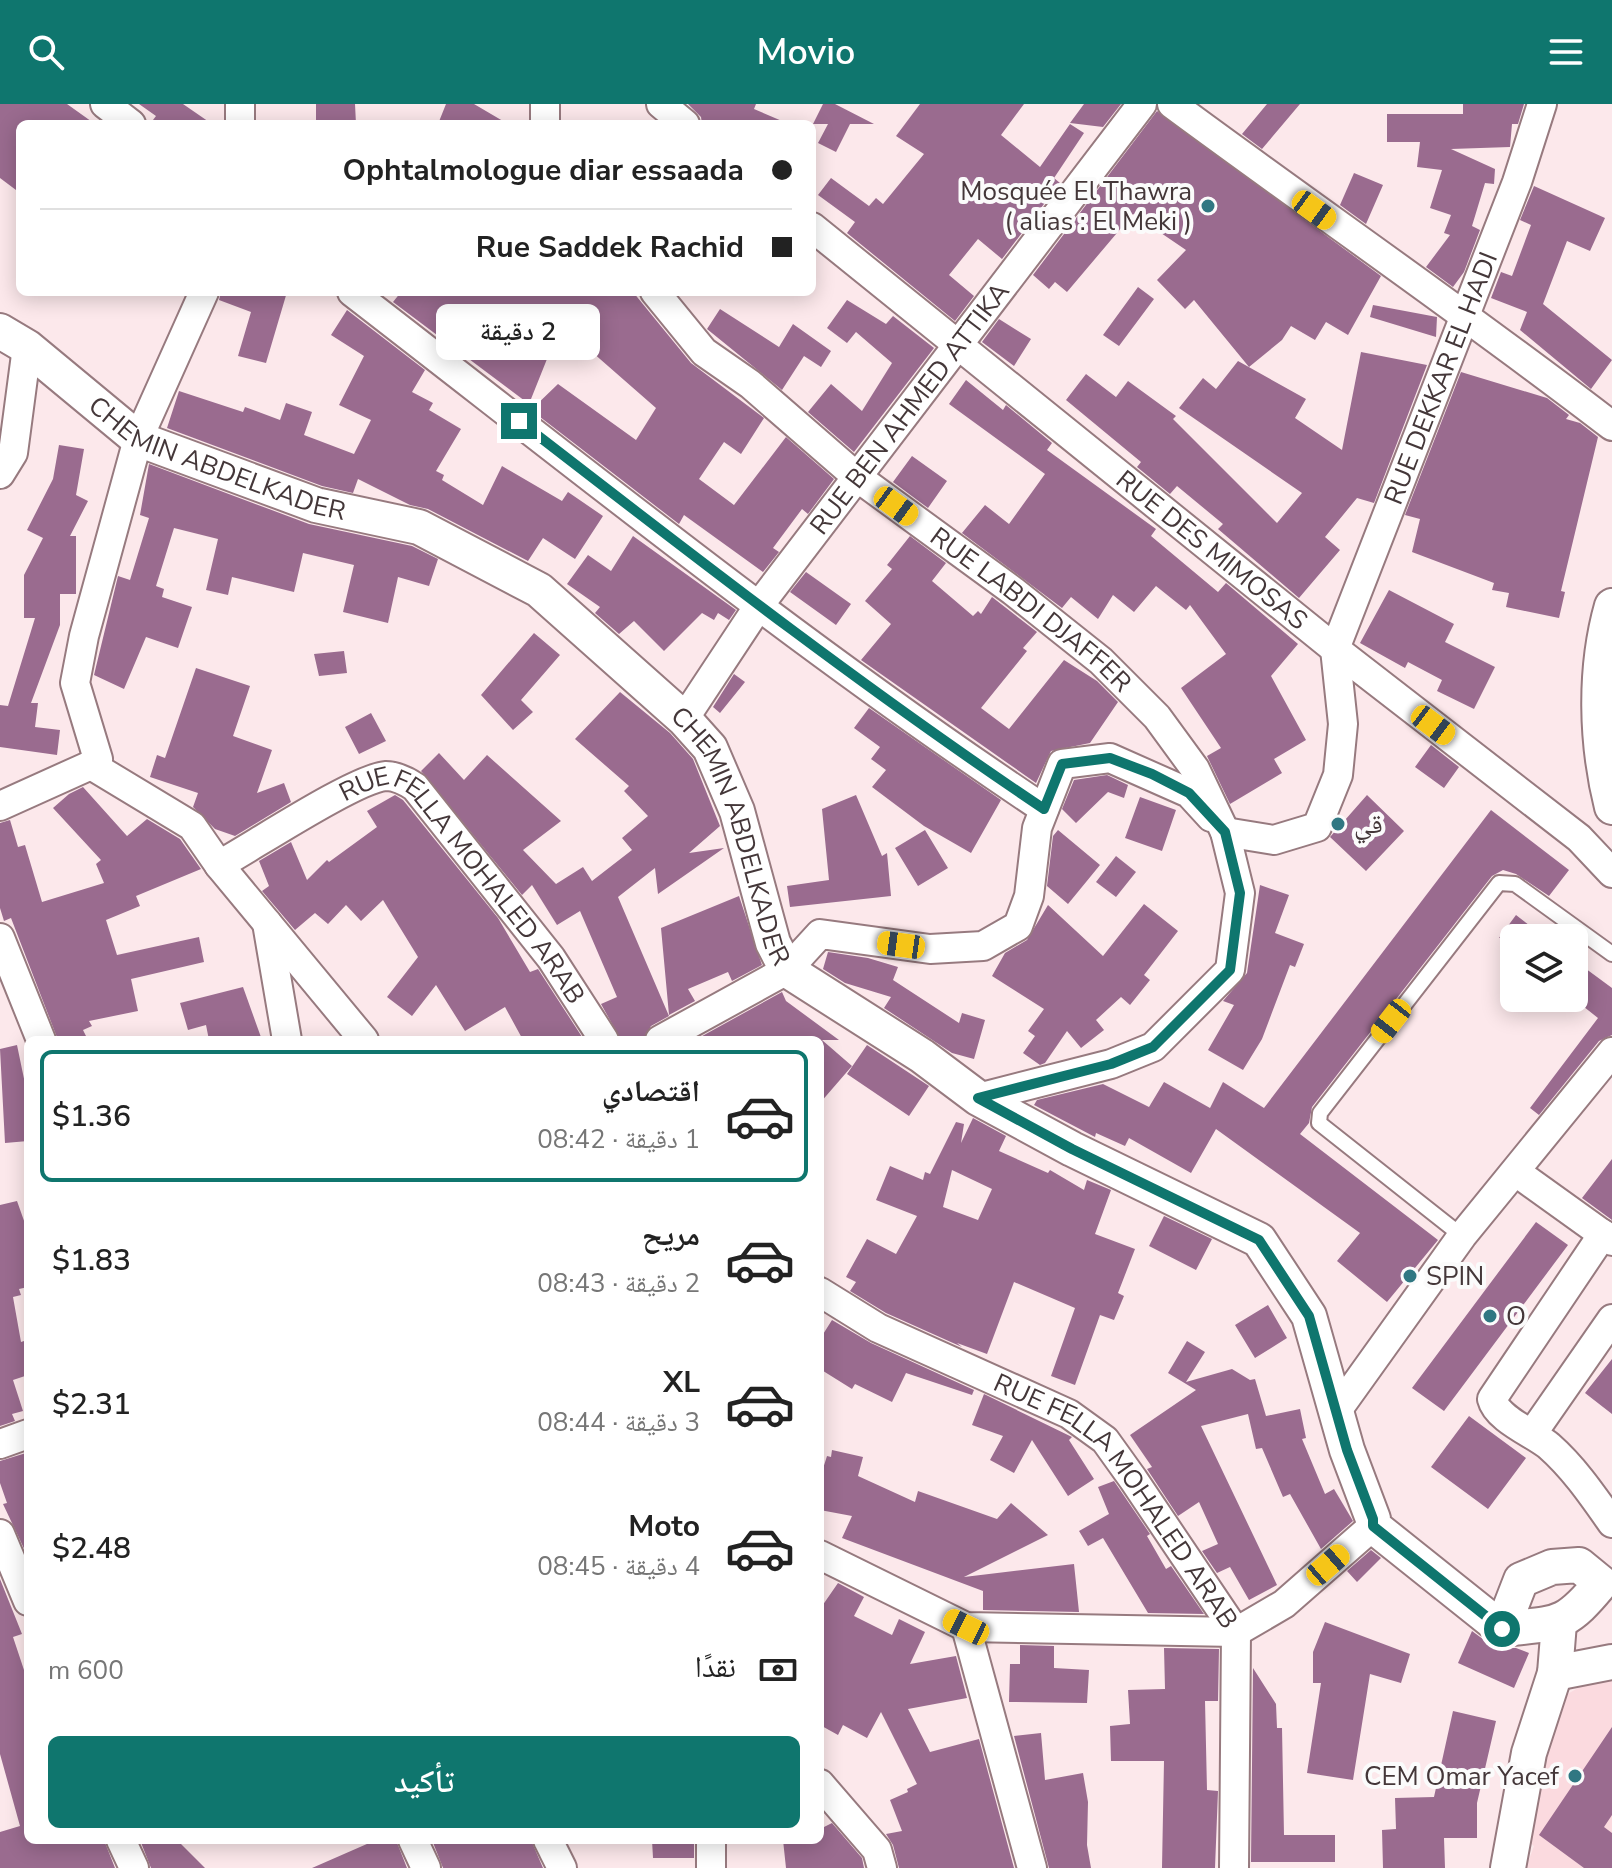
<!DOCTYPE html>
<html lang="ar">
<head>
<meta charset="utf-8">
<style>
  body { margin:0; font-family:"Nunito Sans","Noto Naskh Arabic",sans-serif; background:#f6f6f6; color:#222; direction:rtl; height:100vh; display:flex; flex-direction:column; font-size:30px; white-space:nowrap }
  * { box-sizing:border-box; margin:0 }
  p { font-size:26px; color:#767676 }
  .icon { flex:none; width:44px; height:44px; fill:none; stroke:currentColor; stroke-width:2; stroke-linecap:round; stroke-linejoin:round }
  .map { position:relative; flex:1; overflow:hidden; direction:ltr }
  .side { position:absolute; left:24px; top:932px; width:800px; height:808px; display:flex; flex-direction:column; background:#fff; border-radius:12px; box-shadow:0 4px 20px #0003; direction:rtl }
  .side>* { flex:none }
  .guide { position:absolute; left:16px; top:16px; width:800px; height:176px; border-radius:12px; box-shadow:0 4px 20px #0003; direction:rtl; display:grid; align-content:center; height:176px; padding:0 24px; background:#fff }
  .controls { position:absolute; left:1500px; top:820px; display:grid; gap:16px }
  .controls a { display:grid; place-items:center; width:88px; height:88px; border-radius:12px; background:#fff; box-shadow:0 4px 20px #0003; font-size:40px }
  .end { position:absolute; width:36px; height:36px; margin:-18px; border:10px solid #0f766e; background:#fff; box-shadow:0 0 0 4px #fff }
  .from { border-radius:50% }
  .bubble { position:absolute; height:56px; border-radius:12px; background:#fff; box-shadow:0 4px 20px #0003; font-size:26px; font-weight:600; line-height:56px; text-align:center; direction:rtl }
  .car { position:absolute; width:24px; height:48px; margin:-24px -12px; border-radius:10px; box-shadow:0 0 6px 2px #0007; background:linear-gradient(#f5c518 24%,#345 0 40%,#f5c518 0 76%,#345 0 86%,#f5c518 0) }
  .guide b { display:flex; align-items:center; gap:28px; height:76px; font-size:30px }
  .guide b+b { border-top:2px solid #e0e0e0 }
  .guide i { width:20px; height:20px; background:#222 }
  ul { padding:14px 0 0; list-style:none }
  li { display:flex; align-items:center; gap:24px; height:132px; margin:0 16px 12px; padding:0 8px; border:4px solid transparent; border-radius:12px }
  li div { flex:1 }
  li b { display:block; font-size:30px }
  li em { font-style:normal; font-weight:600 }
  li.current { border-color:#0f766e }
  li>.icon { width:72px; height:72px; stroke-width:1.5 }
  .pay { display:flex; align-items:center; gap:20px; height:88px; padding:0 24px; font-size:30px }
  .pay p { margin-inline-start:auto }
  .action { display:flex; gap:16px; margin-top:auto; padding:16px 24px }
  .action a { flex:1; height:92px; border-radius:12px; background:#0f766e; color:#fff; font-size:32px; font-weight:600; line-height:92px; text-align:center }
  header { display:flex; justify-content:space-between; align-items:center; height:104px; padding:0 24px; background:#0f766e; color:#fff; font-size:36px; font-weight:600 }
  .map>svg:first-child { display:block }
  .built { fill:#fbdadf }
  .building { fill:#9a6b8f; fill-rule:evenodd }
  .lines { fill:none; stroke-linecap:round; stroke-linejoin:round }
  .service-casing { stroke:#977a7f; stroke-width:18 }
  .minor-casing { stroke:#977a7f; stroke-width:32 }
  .tertiary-casing { stroke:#977a7f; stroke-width:38 }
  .service { stroke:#fff; stroke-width:14 }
  .minor { stroke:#fff; stroke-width:28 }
  .tertiary { stroke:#fff; stroke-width:34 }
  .route { stroke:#0f766e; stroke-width:10 }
  .poi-dot { fill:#307782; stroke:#fbfbfb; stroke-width:3 }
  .labels { text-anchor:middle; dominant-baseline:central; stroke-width:8; stroke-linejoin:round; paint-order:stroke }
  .poi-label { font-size:26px; fill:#443739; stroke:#fbfbfb; text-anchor:start }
  .street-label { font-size:26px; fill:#443739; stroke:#fbfbfb }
</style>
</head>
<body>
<header><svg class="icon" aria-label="menu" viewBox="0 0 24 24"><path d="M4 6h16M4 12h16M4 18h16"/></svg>Movio<svg class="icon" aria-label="search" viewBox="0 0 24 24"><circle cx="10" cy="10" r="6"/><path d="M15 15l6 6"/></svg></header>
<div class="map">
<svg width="1612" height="1764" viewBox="0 0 1612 1764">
  <rect width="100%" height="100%" fill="#fce8eb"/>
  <path class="built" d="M1612,1572V1764H1526L1534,1742L1523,1733L1554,1611L1566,1591L1593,1575Z"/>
  <path class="building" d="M0,0H67L95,20H20V89L0,74Z
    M139,0H183L212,20H150L156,12Z
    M316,0H355L356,20H316Z
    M446,0H474L508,20H438Z
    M688,0H756L754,5L789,20H702L701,13Z
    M823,0H835L874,20H850L836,48L818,39L828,20H813Z
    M920,0H1024L1001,31L1040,63L1070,20L1084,29L1054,74L1060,79L1002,155L978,135L949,171L974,192L955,217L847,129L855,118L818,91L831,74L869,102L876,94L883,100L924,50L896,32Z
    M1084,0H1121L1103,23L1070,19Z
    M1267,0H1300L1262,45L1242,30Z
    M1463,0H1524L1518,20H1512L1510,43L1451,45L1495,65L1494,80L1485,79L1472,122L1480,126L1464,168L1453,183L1426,163L1450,131L1444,129L1451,111L1430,104L1442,66L1417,63L1420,38H1387V10H1463Z
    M1157,7L1381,172L1348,231L1326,218L1315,236L1291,222L1282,236L1249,263L1194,196L1185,205L1157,176L1186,146L1133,110L1067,188L1055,178L1049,185L1033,171Z
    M1354,69L1383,81L1366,120L1340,101Z
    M1534,82L1605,114L1590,147L1567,137L1543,200L1612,256L1591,285L1520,226L1527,208L1491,194L1501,168L1512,172L1531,121L1520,116Z
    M1138,183L1154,195L1119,242L1103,231Z
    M221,188H287L266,259L238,252L251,208L219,196Z
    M401,188H633L691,259L764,314L741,350L724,338L699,375L734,401L786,333L834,375L808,410L802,405L773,444L779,448L763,468L684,411L679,420L531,306L558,280L636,336L656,304L592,248L598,242L569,200L529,300L393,198Z
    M847,196L886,220L893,212L934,244L854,348L808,308L831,280L862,307L892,259L856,228L847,239L827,224Z
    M1373,201L1437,213L1436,233L1370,213Z
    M720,205L779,243L793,220L831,247L821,263L804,252L782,286L707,225Z
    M347,206L425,266L412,288L433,299L429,306L461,325L436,367L444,371L442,376L483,401L502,362L562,397L568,388L603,412L575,455L543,434L528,457L428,405L410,401L358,375L353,389L322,382L167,324L179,287L243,308L245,303L280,316L286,299L312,308L304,331L354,350L371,316L339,301L364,252L331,231Z
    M999,215L1031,235L1014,262L982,238Z
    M1361,248L1427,261L1374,399L1357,394L1325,433L1340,446L1299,494L1218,425L1223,420L1177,382L1170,390L1137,363L1141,358L1066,296L1086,270L1116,293L1128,277L1176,312L1173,315L1277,419L1302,389L1179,304L1203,274L1216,285L1238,257L1306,295L1295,314L1342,346Z
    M1461,268L1547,294L1569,311L1566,315L1580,319L1598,333L1561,487L1565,488L1559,514L1506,503L1509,489L1492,486L1494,479L1412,448L1420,415L1405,411Z
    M966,276L1003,306L1006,301L1052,339L1047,346L1156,425L1151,432L1218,488L1226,479L1298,540L1271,572L1306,636L1274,655L1282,669L1230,700L1207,652L1221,644L1181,584L1226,550L1190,501L1186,506L1156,482L1134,508L1113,491L1098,515L1071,493L1062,504L962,429L985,401L1009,420L1045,370L949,300Z
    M59,341L84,345L76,391L88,397L70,432H76V490H60V521L31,599H38L35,623L60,626L57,651L0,643V601L8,602L35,514H24V471L43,434L27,426L53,375Z
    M912,352L947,377L928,404L893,378Z
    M149,360L309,420L412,442L438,455L429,482L398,473L388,519L343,508L354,461L303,449L294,488L232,473L228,491L206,486L218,435L174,424L156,482L164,485L162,493L192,503L178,544L146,533L124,585L94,571L118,472L130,476L149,414L140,411Z
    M633,432L736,506L729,516L718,509L714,516L702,509L664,547L634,517L619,530L595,509L600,503L567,480L588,451L611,467Z
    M910,432L946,459L932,477L973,512L978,507L981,510L992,493L1037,528L1023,544L1027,547L981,604L1009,625L1064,556L1097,577L1118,598L1090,639L1051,647L1036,679L861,556L891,520L865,497L892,465L887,461Z
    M806,468L851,500L836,521L790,488Z
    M1389,486L1454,520L1445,538L1495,563L1474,605L1437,587L1442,576L1408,558L1405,564L1360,539Z
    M534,529L560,551L521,596L533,608L513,626L481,591Z
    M344,547L347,569L319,572L314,550Z
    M196,564L250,582L233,632L272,646L257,689L284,679L291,698L235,732L215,725L193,703L198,689L150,673L157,651L165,654Z
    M734,570L745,578L720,609L713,603Z
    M620,588L670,629L693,655L720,722L689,749L724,744L658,790L655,764L618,793L669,912L651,922L643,936H621L601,900L617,893L580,807L557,821L532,781L522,791L421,667L439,649L464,676L487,651L561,717L523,746L556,780L583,763L592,777L632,746L622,734L648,712L624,687L629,682L575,635Z
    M869,604L1001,696L971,749L924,722L872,683L886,666L871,655L880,643L854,624Z
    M371,609L386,637L359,650L345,623Z
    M1431,641L1459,663L1444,684L1415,663Z
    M1107,671L1128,681L1124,694L1108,688L1076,719L1062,705L1074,676Z
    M83,683L127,732L147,715L180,735L201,765L136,792L140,802L106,816L117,851L199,833L204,858L131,875L138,907L89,917L92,922L83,926L88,936H58L11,814L4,817L0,804V719L10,716L18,743L25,741L42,798L104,779L96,760L101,756L53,704L69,690Z
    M395,691L403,696L498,814L530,868L538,865L584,936H523L505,903L465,927L436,881L412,912L387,893L418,853L383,796L361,817L346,801L328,820L315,809L295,826L262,787L269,782L259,757L291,738L307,776L327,756L329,758L377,723L367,707Z
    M856,691L882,752L887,749L891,792L790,803L787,782L829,776L822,705Z
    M1367,691L1404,727L1366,767L1330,733Z
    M1140,693L1176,706L1162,747L1125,734Z
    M1491,706L1569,766L1549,792L1516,770L1503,766L1492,772L1312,1003L1309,1019L1300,1030L1438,1136L1387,1198L1337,1157L1360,1129L1216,1025L1191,1069L1129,1034L1125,1042L1096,1029L1095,1033L1034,1001L1037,996L1103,980L1149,1003L1164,978L1210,1004L1223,978L1264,1004Z
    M925,726L948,764L918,782L895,744Z
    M1058,726L1100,761L1068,800L1047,782L1053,732Z
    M1116,752L1136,768L1116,793L1096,778Z
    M1260,781L1289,791L1275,829L1304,840L1295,863L1290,861L1262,935L1243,966L1208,946L1234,901L1223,897L1247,869Z
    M739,792L762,861L732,877L728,868L688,885L695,897L669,911L661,824Z
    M1144,800L1178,827L1144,871L1150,876L1130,901L1121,893L1096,916L1104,926L1081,944L1067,927L1045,959L1040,961L1023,949L1035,932L1028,927L1044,905L992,872L1005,849L1027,836L1048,801L1103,852Z
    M1516,811L1546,834H1499Z
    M828,848L868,854L898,863L893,876L959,919L962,909L985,916L974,955L952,949L884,904L891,893L845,879L823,865Z
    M1574,856L1612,884V931L1599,937L1539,1011L1530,1004L1598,914L1574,895Z
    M243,883L262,936H209L206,921L188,926L180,899Z
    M782,888L786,897L839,936H822L852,962L820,999V936H695Z
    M17,941L28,994V1037L5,1039L0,945Z
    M867,941L929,982L909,1012L847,970Z
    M973,1014L1006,1032L999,1047L1048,1069L1050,1066L1084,1086L1087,1076L1111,1086L1095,1130L1135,1145L1118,1189L1124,1192L1114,1216L1100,1211L1075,1281L1051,1272L1075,1204L1014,1178L987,1250L957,1239L962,1243L886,1209L850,1187L856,1178L846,1173L867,1135L896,1150L917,1112L876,1096L890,1062L923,1076L925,1068L930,1070L956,1018L964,1020L961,1039ZM952,1066L992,1085L978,1116L943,1103Z
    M1612,1055V1116L1582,1094Z
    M17,1097L28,1128V1183L19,1185L21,1191L13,1193L21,1238L24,1237L28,1248V1271L13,1276L23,1307L12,1310L15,1317L0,1322V1101Z
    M1164,1112L1212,1135L1196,1166L1149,1142Z
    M1536,1118L1568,1141L1444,1307L1412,1284Z
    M1268,1201L1287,1234L1255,1254L1235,1221Z
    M832,1216L871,1239L974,1286L972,1291L906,1269L892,1298L855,1280L852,1285L820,1265V1235Z
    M1187,1237L1205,1248L1186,1278L1232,1265L1250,1276L1255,1275L1266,1312L1300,1305L1306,1334L1302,1335L1325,1390L1334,1385L1353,1417L1321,1445L1290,1390L1283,1393L1262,1344L1256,1345L1248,1310L1201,1322L1277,1481L1249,1496L1230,1463L1217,1469L1202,1447L1218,1440L1199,1398L1178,1412L1147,1365L1152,1363L1130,1331L1196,1286L1168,1269Z
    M1612,1255V1310L1585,1289Z
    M984,1290L1072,1333L1069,1336L1094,1375L1068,1392L1032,1336L1014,1369L990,1356L1003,1332L972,1321Z
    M1469,1312L1526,1354L1488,1405L1431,1363Z
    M832,1346L863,1353L858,1372L915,1398L918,1387L997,1415L1011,1399L1048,1431L964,1473L1074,1460L1079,1508L983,1506V1487L842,1434L852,1412L820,1406V1374L827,1352L831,1353Z
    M26,1349L28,1356V1453L3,1400L7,1399L0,1379V1357Z
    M1114,1377L1150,1430L1147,1432L1166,1465L1171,1462L1204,1510L1148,1509L1103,1434L1088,1442L1079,1427L1109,1410L1098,1383Z
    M1371,1446L1381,1454L1357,1478L1347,1467Z
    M0,1475L22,1530L13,1533L28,1578V1736H104L115,1764H0V1728L20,1722L0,1650Z
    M838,1479L864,1493L854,1512L892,1531L899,1515L925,1528L910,1560L956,1552L967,1594L908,1605L930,1648L979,1635L1014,1764H899L893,1741L886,1730L902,1727L890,1696L908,1688L907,1685L917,1680L881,1608L867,1634L843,1621L838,1631L820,1621V1505Z
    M1325,1518L1410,1550L1401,1579L1370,1570L1353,1676L1307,1669L1321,1579H1313V1548Z
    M1472,1527L1495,1544H1516L1529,1549L1514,1584L1458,1559Z
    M1020,1541L1054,1542V1564L1089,1566L1087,1599L1009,1598L1010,1560H1020Z
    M1164,1544L1219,1545L1218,1597H1205L1207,1686L1218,1687L1215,1764H1162L1164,1657H1111L1110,1622L1130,1620L1128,1586L1165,1585Z
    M1253,1564L1276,1600L1277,1624H1282L1284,1731H1335V1758H1251Z
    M1453,1607L1496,1617L1477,1699V1734H1444L1445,1764H1383L1382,1726L1396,1725L1395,1694L1434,1693Z
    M1612,1623V1711L1604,1723L1612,1729V1764H1584L1539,1731Z
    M1041,1629L1045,1676L1083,1669L1088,1698L1087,1741L1091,1764H1049L1014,1632Z
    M832,1719L862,1754L864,1764H786L783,1736H820V1725Z
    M140,1736H177L205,1764H151Z
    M376,1736H396L407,1764H312Z
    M432,1736H531L543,1764H443Z
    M652,1736H694V1754H653Z"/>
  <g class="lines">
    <g class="service-casing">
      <path id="service" d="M1462,1132L1319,1019L1320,1009L1499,779L1515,780L1612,850"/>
    </g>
    <g class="minor-casing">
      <g id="minor">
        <path d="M105,0L131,20"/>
        <path d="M240,0V20"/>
        <path d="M661,0L685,20"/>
        <path d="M1172,0C1318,108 1468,211 1612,322"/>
        <path d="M545,20V0"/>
        <path id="s1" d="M812,123L1335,545L1579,734L1612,769"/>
        <path d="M204,188L138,335L84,532L75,579L98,655L91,661L192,722L219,761L364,936"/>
        <path d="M352,188C580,364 805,546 1044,705"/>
        <path id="s2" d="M655,188L704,248L750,280L857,373L1013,487L1101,557L1157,613L1195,665L1225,728"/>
        <path d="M0,370L13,349L27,243"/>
        <path id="s3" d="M684,615L760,500L1142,0"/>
        <path d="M0,702L91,661"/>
        <path id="s4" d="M219,761C252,743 356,674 386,672C397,672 406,677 415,683L551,854L604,936"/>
        <path d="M267,819L287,936"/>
        <path d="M0,834L41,936"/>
        <path d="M660,936L787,866L820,830L930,845L983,842L1018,822L1029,792L1037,724L1062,660L1110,654L1189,689L1211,713"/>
        <path id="s5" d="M978,994L1111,960L1153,943L1230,866L1240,789L1225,728L1274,736L1317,723L1338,671L1343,620L1335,545L1517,78L1542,0"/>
        <path d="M1516,1068L1612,1137"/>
        <path d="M1603,1130L1492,1295C1497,1315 1533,1329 1549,1342C1574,1364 1593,1392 1612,1419"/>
        <path id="s6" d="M820,1188L878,1224L1069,1310L1105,1336L1133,1375L1236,1528L1234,1764"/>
        <path d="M1336,1308L1462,1132L1612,948"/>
        <path d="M1532,1330L1612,1215"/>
        <path d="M0,1340L28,1330"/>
        <path d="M0,1430L28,1497"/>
        <path d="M820,1451L966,1523L1236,1528L1284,1500L1373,1422"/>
        <path d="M966,1523L1032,1764"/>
        <path d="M820,1680L877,1746L882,1764"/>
        <path d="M121,1736L134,1764"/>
        <path d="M413,1736L426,1764"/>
        <path d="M548,1736L562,1764"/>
        <path d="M711,1736V1764"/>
      </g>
    </g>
    <g class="tertiary-casing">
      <g id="tertiary">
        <path id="s7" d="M0,227L27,243L138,335L316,401L419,423L539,486L684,615L710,644L737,707L773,839L787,866L922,952L978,994L1072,1045L1259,1136L1309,1212L1347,1346L1373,1415V1422L1502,1525"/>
        <path d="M1612,502C1594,565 1596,639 1612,703"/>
        <path d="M1579,1461L1601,1479C1564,1524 1558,1519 1502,1525L1521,1476L1552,1463Z"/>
        <path d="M1555,1569L1612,1558"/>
        <path d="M1508,1764L1529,1649L1555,1569L1559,1519"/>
      </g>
    </g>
    <use href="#service" class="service"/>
    <use href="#minor" class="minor"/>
    <use href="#tertiary" class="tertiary"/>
  </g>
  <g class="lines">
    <path class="route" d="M519,317C691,450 863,584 1044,705L1062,660L1110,654L1152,670L1189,689L1225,728L1240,789L1230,866L1153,943L1111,960L978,994L1072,1045L1259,1136L1309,1212L1347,1346L1373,1415V1422L1502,1525"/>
  </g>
  <g class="poi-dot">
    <circle cx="1208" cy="102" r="8"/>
    <circle cx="1338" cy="720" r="8"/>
    <circle cx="1410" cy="1172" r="8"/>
    <circle cx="1490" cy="1212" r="8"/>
    <circle cx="1575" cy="1672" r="8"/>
  </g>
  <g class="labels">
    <g class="poi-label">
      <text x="1192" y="87" text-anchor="end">Mosquée El Thawra<tspan x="1192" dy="30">( alias : El Meki )</tspan></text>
      <text x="1354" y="720">قي</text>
      <text x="1426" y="1172">SPIN</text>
      <text x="1506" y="1212">O</text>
      <text x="1559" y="1672" text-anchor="end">CEM Omar Yacef</text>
    </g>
    <g class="street-label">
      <text stroke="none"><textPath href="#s5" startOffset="1000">RUE DEKKAR EL HADI</textPath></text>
      <text stroke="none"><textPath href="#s3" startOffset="384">RUE BEN AHMED ATTIKA</textPath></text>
      <text stroke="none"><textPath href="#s7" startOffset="256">CHEMIN ABDELKADER</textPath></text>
      <text stroke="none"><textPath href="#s1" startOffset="514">RUE DES MIMOSAS</textPath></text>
      <text stroke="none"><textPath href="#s2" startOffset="494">RUE LABDI DJAFFER</textPath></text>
      <text stroke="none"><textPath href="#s7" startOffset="928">CHEMIN ABDELKADER</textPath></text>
      <text stroke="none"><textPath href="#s4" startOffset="316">RUE FELLA MOHALED ARAB</textPath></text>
      <text stroke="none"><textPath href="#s6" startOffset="372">RUE FELLA MOHALED ARAB</textPath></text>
    </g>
  </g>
</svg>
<div class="controls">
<a><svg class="icon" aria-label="layers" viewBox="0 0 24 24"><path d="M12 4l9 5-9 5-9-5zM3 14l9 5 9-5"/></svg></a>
</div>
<i class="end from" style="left:1502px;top:1525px"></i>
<i class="end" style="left:519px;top:317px"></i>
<div class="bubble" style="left:436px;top:200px;width:164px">2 دقيقة</div>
<i class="car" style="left:1314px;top:106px;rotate:126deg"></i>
<i class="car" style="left:896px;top:402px;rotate:126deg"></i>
<i class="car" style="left:1433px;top:621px;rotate:127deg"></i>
<i class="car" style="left:901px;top:841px;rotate:278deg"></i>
<i class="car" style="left:1391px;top:917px;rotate:218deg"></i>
<i class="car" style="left:1328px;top:1461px;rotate:49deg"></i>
<i class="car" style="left:966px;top:1523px;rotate:296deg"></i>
<div class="guide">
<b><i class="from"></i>Ophtalmologue diar essaada</b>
<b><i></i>Rue Saddek Rachid</b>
</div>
<section class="side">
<ul>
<li class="current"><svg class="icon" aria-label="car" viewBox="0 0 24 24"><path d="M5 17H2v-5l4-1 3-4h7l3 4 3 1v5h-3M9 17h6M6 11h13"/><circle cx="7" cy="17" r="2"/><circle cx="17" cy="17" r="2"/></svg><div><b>اقتصادي</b><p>1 دقيقة · 08:42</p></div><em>$1.36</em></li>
<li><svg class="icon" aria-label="car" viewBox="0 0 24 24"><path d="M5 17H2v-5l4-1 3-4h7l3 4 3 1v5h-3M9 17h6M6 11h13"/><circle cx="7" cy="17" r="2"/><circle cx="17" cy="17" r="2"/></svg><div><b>مريح</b><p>2 دقيقة · 08:43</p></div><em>$1.83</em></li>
<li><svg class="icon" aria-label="car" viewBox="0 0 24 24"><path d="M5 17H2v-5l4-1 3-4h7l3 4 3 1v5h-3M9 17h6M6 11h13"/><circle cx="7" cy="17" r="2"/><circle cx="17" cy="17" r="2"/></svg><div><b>XL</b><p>3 دقيقة · 08:44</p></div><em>$2.31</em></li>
<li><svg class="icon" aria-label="car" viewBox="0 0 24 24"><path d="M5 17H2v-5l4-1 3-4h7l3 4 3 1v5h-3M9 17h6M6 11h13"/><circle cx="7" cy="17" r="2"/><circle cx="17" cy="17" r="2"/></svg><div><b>Moto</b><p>4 دقيقة · 08:45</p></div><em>$2.48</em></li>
</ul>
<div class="pay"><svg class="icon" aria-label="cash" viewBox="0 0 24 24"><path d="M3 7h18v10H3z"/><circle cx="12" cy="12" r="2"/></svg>نقدًا<p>600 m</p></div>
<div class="action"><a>تأكيد</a></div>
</section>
</div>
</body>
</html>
